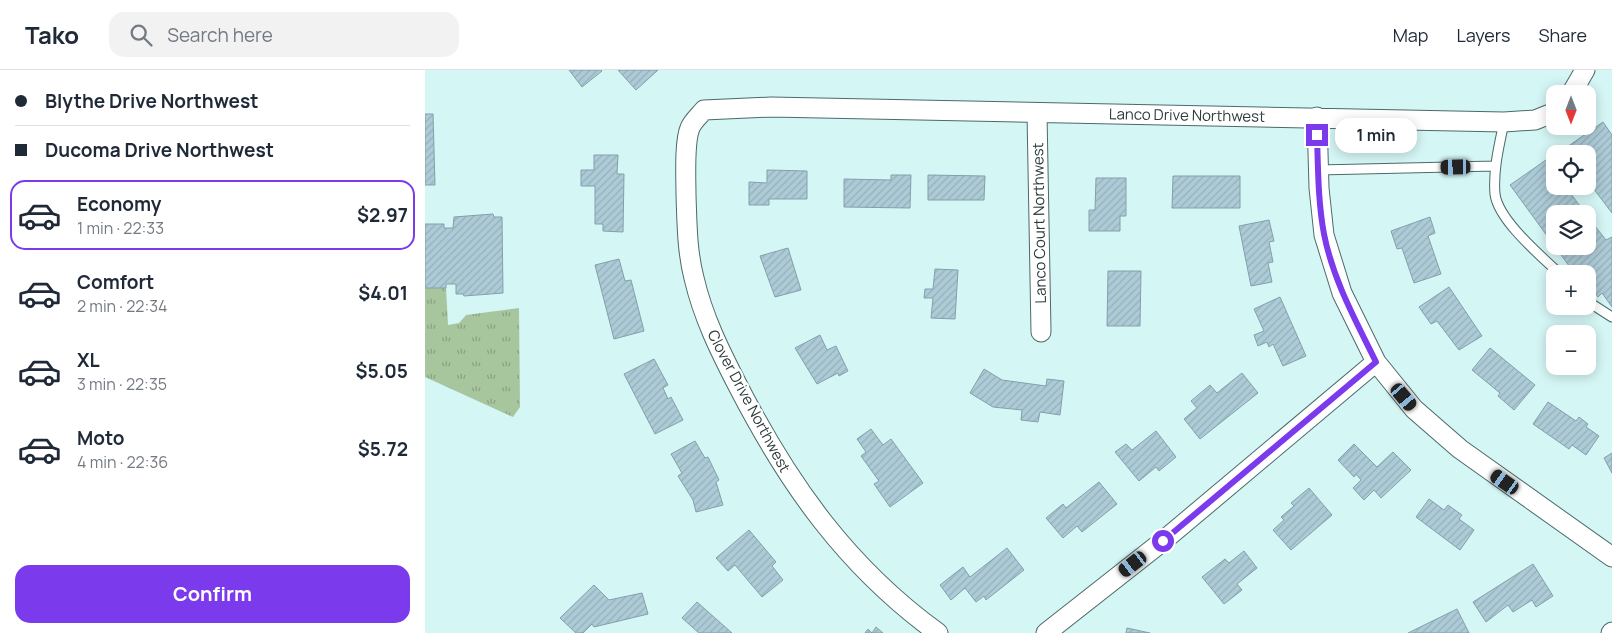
<!DOCTYPE html>
<html lang="en">
<head>
<meta charset="utf-8">
<style>
  body { margin:0; font-family:Manrope,sans-serif; background:#f2f2f3; color:#1f2937; height:100vh; display:flex; flex-direction:column; font-size:19px; white-space:nowrap }
  * { box-sizing:border-box; margin:0 }
  p { font-size:16px; color:#747a83 }
  .icon { flex:none; width:28px; height:28px; fill:none; stroke:currentColor; stroke-width:2; stroke-linecap:round; stroke-linejoin:round }
  .map { position:relative; flex:1; overflow:hidden }
  .drawer { display:flex; flex-direction:column; background:#fff; width:425px }
  .drawer>* { flex:none }
  .guide { display:grid; align-content:center; height:110px; padding:0 15px; background:#fff }
  .needle { width:32px; rotate:180deg }
  .controls { position:absolute; left:1121px; top:15px; display:grid; gap:10px }
  .controls a { display:grid; place-items:center; width:50px; height:50px; border-radius:10px; background:#fff; box-shadow:0 2px 12px #0003; font-size:25px }
  .end { position:absolute; width:22px; height:22px; margin:-11px; border:6px solid #7c3aed; background:#fff; box-shadow:0 0 0 2px #fff }
  .from { border-radius:50% }
  .bubble { position:absolute; height:35px; border-radius:15px; background:#fff; box-shadow:0 2px 12px #0003; font-size:16px; font-weight:700; line-height:35px; text-align:center }
  .car { position:absolute; width:15px; height:30px; margin:-15px -8px; border-radius:6px; box-shadow:0 0 4px 1px #0007; background:linear-gradient(#222 24%,#8ab4d8 0 40%,#222 0 76%,#8ab4d8 0 86%,#222 0) }
  .guide b { display:flex; align-items:center; gap:18px; height:48px; font-size:19px }
  .guide b+b { border-top:1px solid #e0e1e3 }
  .guide i { width:12px; height:12px; background:#1f2937 }
  ul { padding:0; list-style:none }
  li { display:flex; align-items:center; gap:15px; height:70px; margin:0 10px 8px; padding:0 5px; border:2px solid transparent; border-radius:15px }
  li div { flex:1 }
  li b { display:block; font-size:19px }
  li em { font-style:normal; font-weight:700 }
  li.on { border-color:#7c3aed }
  li>.icon { width:45px; height:45px; stroke-width:1.5 }
  .action { display:flex; gap:10px; margin-top:auto; padding:10px 15px }
  .action a { flex:1; height:58px; border-radius:15px; background:#7c3aed; color:#fff; font-size:20px; font-weight:700; line-height:58px; text-align:center }
  header { display:flex; align-items:center; gap:30px; box-sizing:border-box; height:70px; padding:0 25px; background:#fff; border-bottom:1px solid #e0e1e3 }
  header strong { font-size:24px }
  nav { display:flex; gap:28px; margin-inline-start:auto; font-size:18px }
  .search { width:350px; height:45px; background:#f2f2f3; display:flex; align-items:center; gap:12px; box-sizing:border-box; padding:0 18px; border-radius:15px; color:#747a83; font-size:19px }
  main { display:flex; flex:1; min-height:0 }
  .map>svg:first-child { display:block }
  .park { fill:url(#park-tufts) }
  .building { fill:url(#building-hatch); stroke:#83a0aa }
  .lines { fill:none; stroke-linecap:round; stroke-linejoin:round }
  .lane-casing { stroke:#4b6a69; stroke-width:11 }
  .street-casing { stroke:#4b6a69; stroke-width:21 }
  .lane { stroke:#fff; stroke-width:9 }
  .street { stroke:#fff; stroke-width:19 }
  .route { stroke:#7c3aed; stroke-width:6 }
  .labels { text-anchor:middle; dominant-baseline:central; stroke-width:4.5; stroke-linejoin:round; paint-order:stroke }
  .street-label { font-size:15px; fill:#2e3c3c; stroke:#fff }
</style>
</head>
<body>
<header>
<strong>Tako</strong>
<div class="search"><svg class="icon" aria-label="search" viewBox="0 0 24 24"><circle cx="10" cy="10" r="6"/><path d="M15 15l6 6"/></svg>Search here</div>
<nav><a>Map</a><a>Layers</a><a>Share</a></nav>
</header>
<main>
<section class="drawer">
<div class="guide">
<b><i class="from"></i>Blythe Drive Northwest</b>
<b><i></i>Ducoma Drive Northwest</b>
</div>
<ul>
<li class="on"><svg class="icon" aria-label="car" viewBox="0 0 24 24"><path d="M5 17H2v-5l4-1 3-4h7l3 4 3 1v5h-3M9 17h6M6 11h13"/><circle cx="7" cy="17" r="2"/><circle cx="17" cy="17" r="2"/></svg><div><b>Economy</b><p>1 min · 22:33</p></div><em>$2.97</em></li>
<li><svg class="icon" aria-label="car" viewBox="0 0 24 24"><path d="M5 17H2v-5l4-1 3-4h7l3 4 3 1v5h-3M9 17h6M6 11h13"/><circle cx="7" cy="17" r="2"/><circle cx="17" cy="17" r="2"/></svg><div><b>Comfort</b><p>2 min · 22:34</p></div><em>$4.01</em></li>
<li><svg class="icon" aria-label="car" viewBox="0 0 24 24"><path d="M5 17H2v-5l4-1 3-4h7l3 4 3 1v5h-3M9 17h6M6 11h13"/><circle cx="7" cy="17" r="2"/><circle cx="17" cy="17" r="2"/></svg><div><b>XL</b><p>3 min · 22:35</p></div><em>$5.05</em></li>
<li><svg class="icon" aria-label="car" viewBox="0 0 24 24"><path d="M5 17H2v-5l4-1 3-4h7l3 4 3 1v5h-3M9 17h6M6 11h13"/><circle cx="7" cy="17" r="2"/><circle cx="17" cy="17" r="2"/></svg><div><b>Moto</b><p>4 min · 22:36</p></div><em>$5.72</em></li>
</ul>
<div class="action"><a>Confirm</a></div>
</section>
<div class="map">
<svg width="1187" height="563" viewBox="0 0 1187 563">
  <defs>
    <pattern id="park-tufts" width="24" height="20" patternUnits="userSpaceOnUse" patternTransform="scale(1.25)"><rect width="24" height="20" fill="#a8c69e"/><path d="M3 7l-1-3M5 7V3M7 7l1-3M15 17l-1-3M17 17v-4M19 17l1-3" fill="none" stroke="#89a282"/></pattern>
    <pattern id="building-hatch" width="6" height="6" patternUnits="userSpaceOnUse" patternTransform="scale(1.25)"><rect width="6" height="6" fill="#adcbd7"/><path d="M-1 1l2-2M0 6l6-6M5 7l2-2" fill="none" stroke="#95afb9"/></pattern>
  </defs>
  <rect width="100%" height="100%" fill="#d4f6f5"/>
  <path class="park" d="M0,218H21L23,255L34,253L41,245L94,238L95,337L88,347L0,307Z"/>
  <path class="building" d="M144,0H176L177,1L157,17Z
    M193,0H233L211,20Z
    M0,44H8L10,115H0Z
    M1178,52L1187,65V143L1162,110V84H1140L1144,81L1142,77Z
    M169,85H193L192,104H199L198,162L178,161V154H170V116H156V100H169Z
    M1121,90L1124,94L1130,90V116H1140L1161,144H1130V176H1162V146L1181,170L1187,167V237L1177,223L1173,227L1162,211V204L1156,202L1150,204L1085,115Z
    M342,100L382,101V129H344V135H324V112L342,113Z
    M466,105H486L485,138L419,137V109L466,110Z
    M503,105L560,106L559,130H503Z
    M748,106H815V138H747Z
    M671,108H701V146H695V161H664V140H670Z
    M68,144L69,147H77L78,223L39,226L38,224H31V214H21V218H0V154H19V158H28L29,147Z
    M1005,147L1010,163L1003,166L1016,204L989,213L977,178L972,179L966,161Z
    M844,150L849,171L844,172L848,192L843,193L847,212L826,216L814,156Z
    M363,178L376,220L350,227L335,186Z
    M194,189L200,211L206,210L219,261L189,269L170,195Z
    M510,199L533,200L530,249L506,248L508,228H499L500,219H508Z
    M683,201H716L715,256H682Z
    M1024,217L1057,266L1034,280L1012,251L1006,254L994,237Z
    M855,227L881,286L858,296L848,274L844,277L842,272L833,276L829,265L839,261L829,239Z
    M395,265L402,280L411,276L423,301L414,306L413,303L392,314L370,278Z
    M1065,278L1110,315L1089,340L1073,326L1075,323L1047,300Z
    M229,289L243,315L238,318L243,329L246,327L258,350L230,364L199,304Z
    M559,299L577,310L621,316L622,309L639,311L635,345L615,342L613,352L596,350L597,340L568,337L545,323Z
    M817,303L833,323L775,369L759,349L772,338L766,331L785,315L792,323Z
    M1123,332L1151,351L1154,347L1163,354L1161,357L1174,366L1161,385L1147,375L1144,379L1108,354Z
    M446,359L458,375L466,369L498,413L465,437L449,414L454,411L436,386L441,382L432,369Z
    M731,361L751,387L734,401L731,397L714,411L690,382L701,374L707,380Z
    M270,371L280,388L283,387L294,410L291,412L298,435L271,442L268,430L253,406L257,403L246,384Z
    M929,374L952,397L968,382L986,400L956,428L949,420L939,430L928,418L936,410L931,404L929,407L913,390Z
    M1187,383V403L1179,388Z
    M674,412L692,434L657,462L652,456L638,468L621,448L638,434L641,438Z
    M884,418L907,445L866,480L848,460L859,450L856,447L869,436L866,433Z
    M1004,429L1019,440L1023,435L1037,445L1034,449L1049,460L1035,480L991,447Z
    M324,460L351,492L347,496L358,510L337,527L310,495L303,501L291,488Z
    M582,478L599,500L561,530L559,526L551,532L540,518L526,530L515,515L538,497L545,507Z
    M819,481L832,498L812,514L817,520L799,534L777,507L800,489L804,493Z
    M1108,494L1128,526L1111,537L1107,530L1088,542L1083,535L1061,552L1048,532Z
    M169,515L184,530L217,523L223,544L169,557L167,554L158,563H151L135,548Z
    M272,532L307,563H274L257,548Z
    M1032,539L1044,563H983Z
    M451,557L458,563H440L443,559L447,563Z
    M702,558L725,563H701Z"/>
  <g class="lines">
    <g class="lane-casing">
      <path id="lane" d="M1079,52C1074,76 1068,100 1070,124C1073,150 1116,186 1135,204
        M893,100L1070,96
        M1162,231L1187,247"/>
    </g>
    <g class="street-casing">
      <path id="street" d="M1146,24L1160,0
        M612,43L616,262
        M892,47L894,118L899,165L917,223L951,292L989,339L1035,379L1187,487
        M513,563C422,497 364,415 313,316C295,281 278,247 269,208C262,181 262,153 261,125C261,109 259,72 265,58C267,52 275,45 279,40L346,37L1079,52L1110,50L1130,42
        M621,563L738,471L951,292
        M1186,563L1187,562"/>
    </g>
    <use href="#lane" class="lane"/>
    <use href="#street" class="street"/>
  </g>
  <g class="lines">
    <path class="route" d="M738,471L951,292C931,251 908,210 899,164C893,132 893,98 892,65"/>
  </g>
  <g class="labels">
    <g class="street-label">
      <text transform="translate(762 45) rotate(1)">Lanco Drive Northwest</text>
      <text transform="translate(614 153) rotate(-91)">Lanco Court Northwest</text>
      <text transform="translate(324 331) rotate(62)">Clover Drive Northwest</text>
    </g>
  </g>
</svg>
<div class="controls">
<a><svg class="needle" viewBox="-14 -14 28 28"><path d="M0-13l5 13h-10z" fill="#e53935"/><path d="M0 13l5-13h-10z" fill="#747a83"/></svg></a>
<a><svg class="icon" aria-label="locate" viewBox="0 0 24 24"><circle cx="12" cy="12" r="6"/><path d="M12 2v4M12 18v4M2 12h4M18 12h4"/></svg></a>
<a><svg class="icon" aria-label="layers" viewBox="0 0 24 24"><path d="M12 4l9 5-9 5-9-5zM3 14l9 5 9-5"/></svg></a>
<a>+</a>
<a>−</a>
</div>
<i class="end from" style="left:738px;top:471px"></i>
<i class="end" style="left:892px;top:65px"></i>
<div class="bubble" style="left:910px;top:48px;width:82px">1 min</div>
<i class="car" style="left:1031px;top:97px;rotate:269deg"></i>
<i class="car" style="left:979px;top:327px;rotate:140deg"></i>
<i class="car" style="left:1080px;top:412px;rotate:305deg"></i>
<i class="car" style="left:708px;top:494px;rotate:232deg"></i>
</div>
</main>
</body>
</html>
